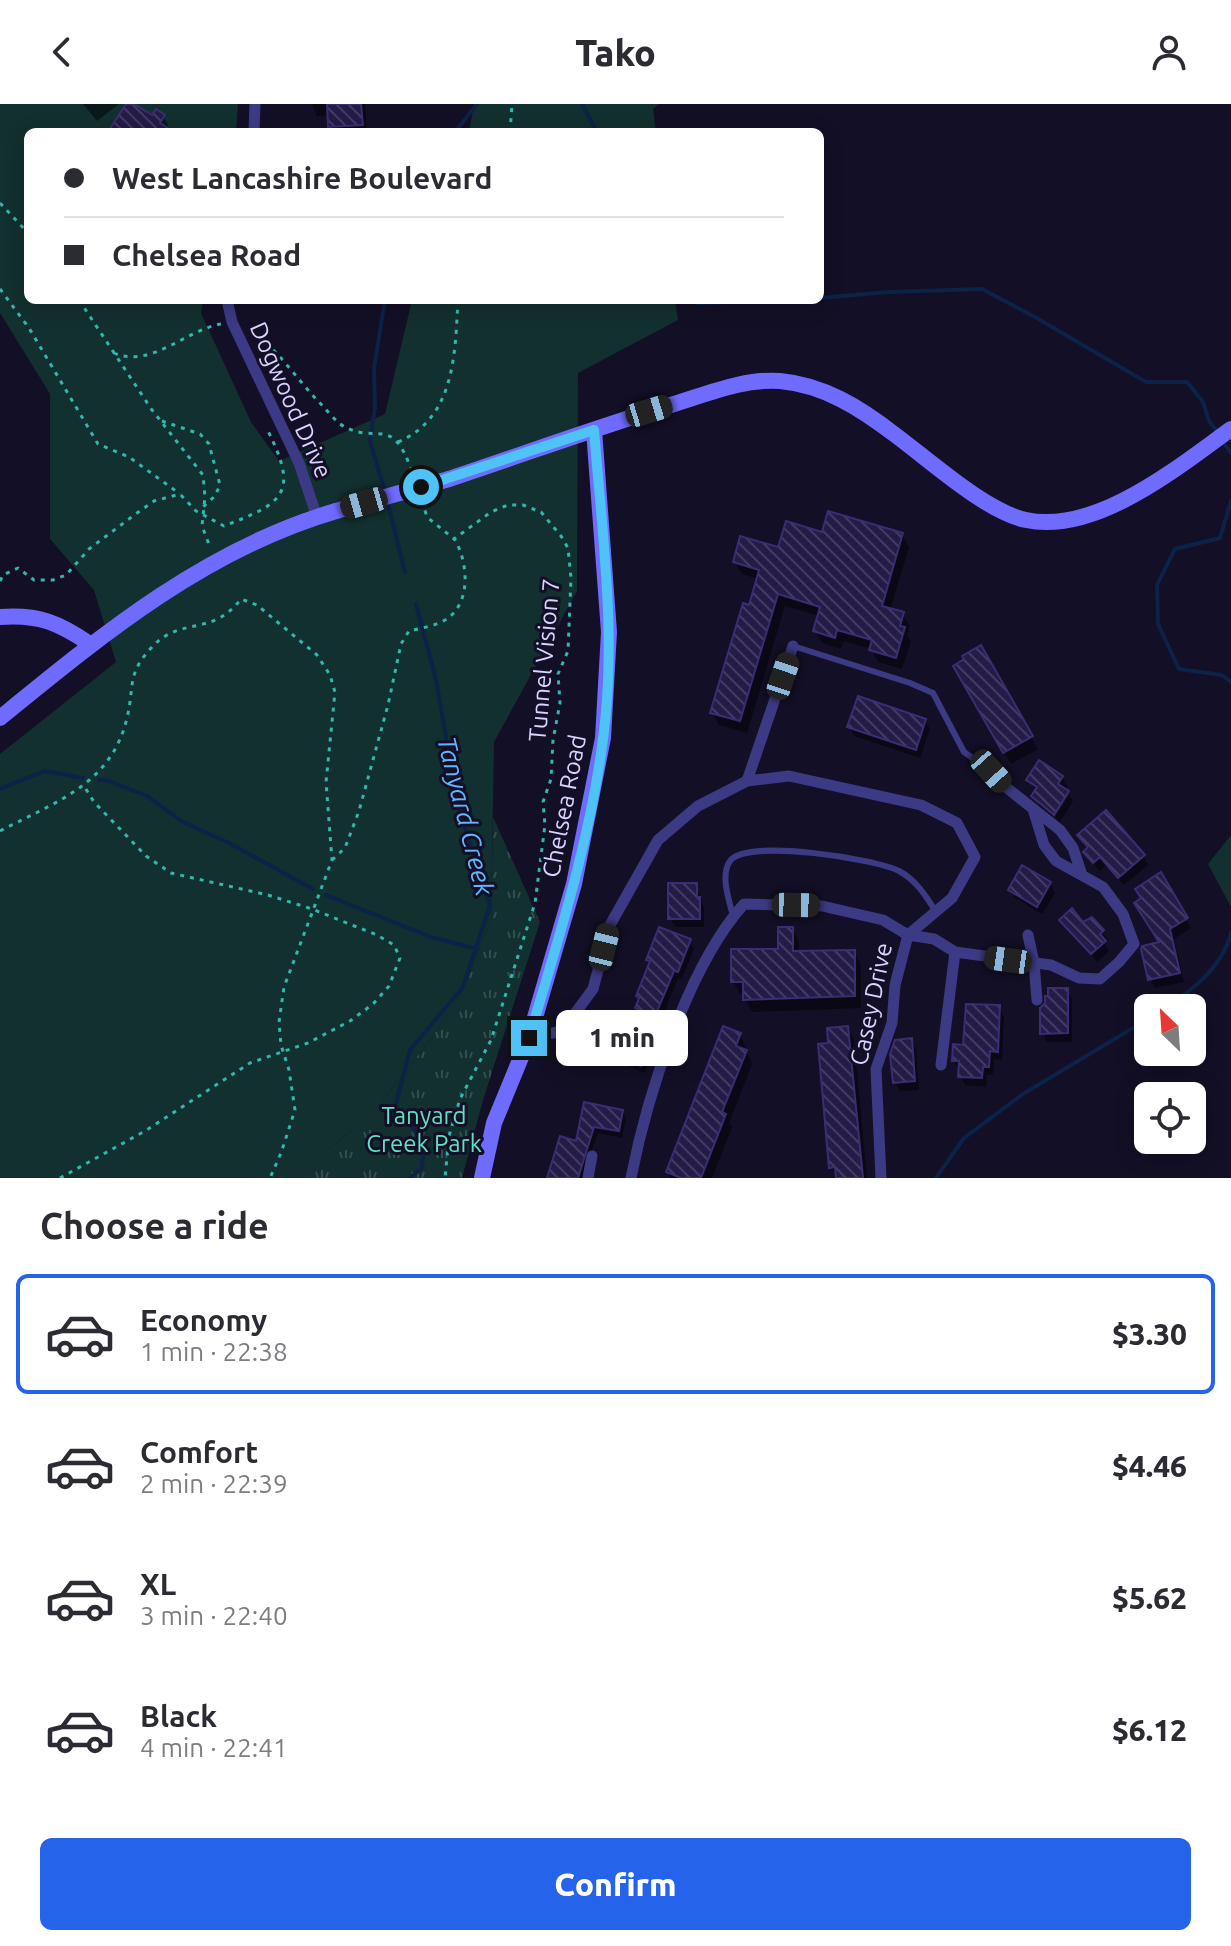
<!DOCTYPE html>
<html lang="en">
<head>
<meta charset="utf-8">
<style>
  body { margin:0; font-family:Ubuntu,sans-serif; background:#f7f7f7; color:#2b2b33; height:100vh; display:flex; flex-direction:column; font-size:30px; white-space:nowrap }
  * { box-sizing:border-box; margin:0 }
  p { font-size:26px; color:#7c7c81 }
  .icon { flex:none; width:44px; height:44px; fill:none; stroke:currentColor; stroke-width:2; stroke-linecap:round; stroke-linejoin:round }
  .map { position:relative; height:1074px; overflow:hidden }
  .drawer { display:flex; flex-direction:column; background:#fff; flex:1 }
  .drawer>* { flex:none }
  .top-card { position:absolute; left:24px; top:24px; width:800px; height:176px; border-radius:12px; box-shadow:0 4px 20px #0003; display:grid; align-content:center; height:176px; padding:0 40px; background:#fff }
  .needle { width:52px; rotate:335deg }
  .tools { position:absolute; left:1134px; top:890px; display:grid; gap:16px }
  .tools a { display:grid; place-items:center; width:72px; height:72px; border-radius:12px; background:#fff; box-shadow:0 4px 20px #0003; font-size:40px }
  .end { position:absolute; width:36px; height:36px; margin:-18px; border:10px solid #4fc3f7; background:#111; box-shadow:0 0 0 4px #111 }
  .from { border-radius:50% }
  .bubble { position:absolute; height:56px; border-radius:12px; background:#fff; box-shadow:0 4px 20px #0003; font-size:26px; font-weight:800; line-height:56px; text-align:center }
  .car { position:absolute; width:24px; height:48px; margin:-24px -12px; border-radius:10px; box-shadow:0 0 6px 2px #0007; background:linear-gradient(#222 24%,#8ab4d8 0 40%,#222 0 76%,#8ab4d8 0 86%,#222 0) }
  .top-card b { display:flex; align-items:center; gap:28px; height:76px; font-size:30px }
  .top-card b+b { border-top:2px solid #e1e1e2 }
  .top-card i { width:20px; height:20px; background:#2b2b33 }
  ul { padding:0; list-style:none }
  li { display:flex; align-items:center; gap:24px; height:120px; margin:0 16px 12px; padding:0 24px; border:4px solid transparent; border-radius:12px }
  li div { flex:1 }
  li b { display:block; font-size:30px }
  li em { font-style:normal; font-weight:800 }
  li.current { border-color:#2563eb }
  li>.icon { width:72px; height:72px; stroke-width:1.5 }
  h2 { padding:0 40px; font-size:36px; line-height:96px }
  .button { display:flex; gap:16px; margin-top:auto; padding:16px 40px }
  .button a { flex:1; height:92px; border-radius:12px; background:#2563eb; color:#fff; font-size:32px; font-weight:800; line-height:92px; text-align:center }
  header { display:flex; justify-content:space-between; align-items:center; height:104px; padding:0 40px; background:#fff; font-size:36px; font-weight:800 }
  .map>svg:first-child { display:block }
  .grass { fill:#12302f }
  .park { fill:url(#park-tufts) }
  .shadow { fill:#0007 }
  .lines { fill:none; stroke-linecap:round; stroke-linejoin:round }
  .stream { stroke:#0c2248; stroke-width:4 }
  .building { fill:url(#building-back-hatch); stroke:#3b2d73; stroke-width:2 }
  .path { stroke:#2fb8b0; stroke-width:3; stroke-dasharray:4 6; stroke-linecap:butt }
  .lane { stroke:#3d3a85; stroke-width:6 }
  .street { stroke:#3d3a85; stroke-width:11 }
  .secondary { stroke:#6f6bff; stroke-width:16 }
  .secondary-bridge { stroke:#6f6bff; stroke-width:16 }
  .route { stroke:#4fc3f7; stroke-width:10 }
  .labels { text-anchor:middle; dominant-baseline:central; stroke-width:6; stroke-linejoin:round; paint-order:stroke }
  .street-label { font-size:24px; fill:#d9d4ff; stroke:#130f26 }
  .park-label { font-size:24px; fill:#5fe0c0; stroke:#130f26 }
  .water-label { font-size:26px; font-style:italic; fill:#62b6ff; stroke:#130f26 }
</style>
</head>
<body>
<header><svg class="icon" aria-label="back" viewBox="0 0 24 24"><path d="M15 5l-7 7 7 7"/></svg>Tako<svg class="icon" aria-label="person" viewBox="0 0 24 24"><circle cx="12" cy="8" r="4"/><path d="M4 21q1-7 8-7t8 7"/></svg></header>
<div class="map">
<svg width="1231" height="1074" viewBox="0 0 1231 1074">
  <defs>
    <pattern id="park-tufts" width="24" height="20" patternUnits="userSpaceOnUse" patternTransform="scale(2)"><rect width="24" height="20" fill="#12302f"/><path d="M3 7l-1-3M5 7V3M7 7l1-3M15 17l-1-3M17 17v-4M19 17l1-3" fill="none" stroke="#344d4e"/></pattern>
    <pattern id="building-back-hatch" width="6" height="6" patternUnits="userSpaceOnUse" patternTransform="scale(2)"><rect width="6" height="6" fill="#241b47"/><path d="M-1 5l2 2M0 0l6 6M5-1l2 2" fill="none" stroke="#433b63"/></pattern>
  </defs>
  <rect width="100%" height="100%" fill="#130f26"/>
  <path class="grass" d="M0,0H238L236,28H28V196H203L201,209L251,318L279,357L385,310L412,196H675L678,216L578,269L577,487L494,638L491,816L462,888L430,936L372,1010L311,1059L299,1074H0V650L116,558L94,486L50,435V290L0,209Z
    M474,0H659L653,5L656,28H469Z
    M1231,731V803L1208,760Z"/>
  <path class="park" d="M493,713L540,818L483,996L462,1074H299L311,1059L372,1010L430,936L462,888L491,816Z"/>
  <path class="shadow" d="M83,0H119L97,17Z
    M129,0L152,14L163,12L168,21L167,28H114Z
    M312,0H365L367,28H334L330,11L317,12Z
    M823,430L902,431L909,443L890,506L902,510L910,522L907,531L911,537L902,565L878,558L871,545L844,537L841,545L822,539L815,527L820,512L785,502L747,629L719,621L712,608L758,475L742,470L735,458L780,446Z
    M980,544L1038,645L1011,660L955,562Z
    M925,616L930,625L920,654L854,632L849,623Z
    M1062,673L1067,682L1065,686L1069,690H1065L1051,711L1039,701L1034,692L1037,687L1028,676Z
    M1069,691L1073,697L1060,718L1055,714Z
    M1080,732L1143,752L1148,761L1124,781L1106,761L1099,767L1086,748L1089,745Z
    M1160,771L1191,824L1174,835L1184,878L1155,884L1150,875L1162,839Z
    M1050,780L1055,789L1042,810L1015,794L1010,786Z
    M696,781L704,804V823H675L670,814Z
    M1091,815L1108,836L1105,839L1109,847L1097,858L1061,816L1083,821Z
    M792,825L799,837V849L854,848L861,861V904L752,908L745,895V890H740L733,877L780,847Z
    M689,837L694,845L682,875L678,874L653,935L656,941L645,969L628,962L623,954L641,910L637,904L651,861L648,856Z
    M1067,886L1072,895V938H1047L1042,929Z
    M999,903L1004,912L1002,956L994,955L993,971H987L986,983L965,981L954,956Z
    M847,924L854,936L867,1074H838L831,1063L830,941Z
    M740,930L752,960L729,1019L732,1023L712,1074H671L668,1068Z
    M911,936L916,945L919,986L900,987L894,978Z
    M585,1000L622,1007L626,1015L622,1034L598,1029L587,1059L585,1074H549L577,1040Z"/>
  <g class="lines">
    <path class="stream" d="M582,0L597,28
      M455,28L477,0
      M820,194L889,188L982,185L1035,213L1146,278H1187L1203,298L1209,317L1219,330
      M385,196L374,264L375,304L370,337L385,388
      M695,196L698,199L800,196
      M1223,338L1231,349
      M387,396L405,468
      M1231,397L1220,434L1175,445L1157,481L1158,520L1179,565L1222,571L1231,578
      M99,676L109,677L147,692L183,718L229,739L313,785
      M0,685L45,667L83,674
      M326,791L431,833L477,845
      M1165,904C1193,886 1223,862 1231,829
      M410,1074L422,1064L424,1036L409,1020L393,1011L410,946L463,883L490,802L458,702L436,576L416,500
      M936,1074L964,1034L1023,990L1148,915"/>
  </g>
  <path class="building" d="M126,0H134L152,11L156,5L165,11L160,19L174,28H108Z
    M327,0H361L363,21L328,23Z
    M828,407L903,429L882,502L904,508L900,522L905,523L896,554L869,546L872,536L837,526L835,534L813,527L820,503L778,490L740,617L710,609L743,499L749,501L759,466L733,458L740,432L778,443L786,417L822,428Z
    M981,541L1033,632L1003,649L953,562L964,555L962,552Z
    M858,592L926,615L916,646L847,623Z
    M1039,656L1063,672L1058,680L1069,687L1054,711L1031,692L1037,683L1026,676Z
    M1106,706L1145,751L1118,774L1100,753L1093,759L1083,748L1088,743L1077,731Z
    M1022,761L1051,778L1037,803L1008,786Z
    M1161,768L1188,814L1170,825L1180,869L1148,876L1141,845L1142,842L1159,838L1134,799L1141,794L1135,785Z
    M668,779H697V793H700V815H668Z
    M1072,804L1083,818L1092,813L1104,826L1100,830L1106,837L1091,850L1059,816Z
    M659,823L691,835L678,868L674,867L648,929L653,932L641,962L621,954L640,906L635,904L639,894L636,892L650,857L646,856Z
    M778,823H793V847L855,846V892L743,896V878H731V845H778Z
    M1048,884H1068V929L1040,930V904L1045,899V892H1048Z
    M966,900L1000,901L998,948L990,947L989,963H983L982,974L958,973L959,957H952L953,940L963,941Z
    M723,922L741,929L736,942L747,946L722,1008L726,1010L701,1074H681L666,1068Z
    M848,922L863,1074H836L835,1063L829,1064L818,940L828,939L827,924Z
    M912,934L915,977L893,979L890,950L895,936Z
    M584,998L623,1006L619,1027L594,1023L578,1074H547L560,1032L576,1037Z"/>
  <g class="lines">
    <path class="path" d="M510,28L512,0
      M0,99L28,129
      M0,185L29,224L98,340L129,353L180,390
      M79,196L152,306L203,371L205,393L202,422L210,443
      M250,227C278,244 299,279 323,302C328,308 334,315 340,320C377,344 392,306 413,371
      M114,249C150,265 186,226 221,220
      M278,287L294,275
      M162,317L200,330L209,340L220,381L215,392L203,403
      M398,338C455,314 455,250 458,196
      M422,397L427,413L454,435L491,408L508,401H523L541,408L561,432L568,444L571,474L568,547L558,570L560,599L553,636L551,675L543,698L545,721L535,799L491,936L460,995L449,1032L445,1074
      M0,477L3,471L18,464L34,476H53L66,471L89,445L137,409L154,397L180,390L196,407L224,422C284,399 299,389 268,327L270,323
      M0,727C55,698 111,681 127,614C135,581 126,570 153,542C182,512 212,533 241,495L257,501L317,551L330,571L335,588L326,678L332,756L284,883L279,918L281,941L289,966L295,1006L281,1049L270,1074
      M332,756L345,744L359,707L388,601L401,540L409,527C421,524 435,522 445,516C472,500 468,458 455,436
      M60,1074L145,1027L250,959L308,939L350,917L373,900L389,882L400,854L394,841L377,831L312,805L268,791L171,769L146,752L94,698L84,682"/>
    <path class="lane" d="M793,542L910,579L933,589L964,648L991,667
      M733,812C729,796 720,771 730,757C746,734 876,755 899,767C916,776 926,792 936,808"/>
    <path class="street" d="M254,28L255,0
      M227,196L232,218L299,359L317,413
      M991,667L1007,684L1060,726L1073,744L1081,768
      M747,677L793,542
      M1028,831L1034,859L1037,896
      M529,934L562,927L593,885L610,821L658,736L698,702L747,677L789,672L921,701L957,719L975,753L952,794L908,831
      M941,961L955,848
      M588,1074L592,1052
      M631,1074C647,992 688,862 744,800L822,802L883,816L908,831L934,835L955,848L1051,861L1079,874L1100,875L1119,858L1134,840L1123,810L1103,783L1056,757L1044,741L1033,705
      M881,1074L876,965L892,919L895,881L908,831"/>
    <path class="secondary" d="M449,375C524,350 598,323 674,300C707,290 745,274 780,277C824,281 860,304 894,330C928,355 986,408 1026,416C1096,431 1178,363 1231,325
      M0,513C39,510 59,519 90,540
      M0,614C103,530 206,445 336,407
      M482,1074L494,1019L529,934L574,780L603,634L609,528L594,326"/>
    <path class="secondary-bridge" d="M336,407L449,375"/>
  </g>
  <g class="lines">
    <path class="route" d="M421,383L594,326C602,428 617,533 603,635C590,737 558,836 529,934"/>
  </g>
  <g class="labels">
    <g class="street-label">
      <text transform="translate(291 296) rotate(66)">Dogwood Drive</text>
      <text transform="translate(544 556) rotate(-85)">Tunnel Vision 7</text>
      <text transform="translate(564 702) rotate(-79)">Chelsea Road</text>
      <text transform="translate(871 900) rotate(-78)">Casey Drive</text>
    </g>
    <g class="park-label">
      <text x="424" y="1011">Tanyard<tspan x="424" dy="28">Creek Park</tspan></text>
    </g>
    <g class="water-label">
      <text transform="translate(466 712) rotate(76)">Tanyard Creek</text>
    </g>
  </g>
</svg>
<div class="tools">
<a><svg class="needle" viewBox="-14 -14 28 28"><path d="M0-13l5 13h-10z" fill="#e53935"/><path d="M0 13l5-13h-10z" fill="#7c7c81"/></svg></a>
<a><svg class="icon" aria-label="locate" viewBox="0 0 24 24"><circle cx="12" cy="12" r="6"/><path d="M12 2v4M12 18v4M2 12h4M18 12h4"/></svg></a>
</div>
<i class="end from" style="left:421px;top:383px"></i>
<i class="end" style="left:529px;top:934px"></i>
<div class="bubble" style="left:556px;top:906px;width:132px">1 min</div>
<i class="car" style="left:649px;top:307px;rotate:73deg"></i>
<i class="car" style="left:364px;top:399px;rotate:254deg"></i>
<i class="car" style="left:783px;top:572px;rotate:19deg"></i>
<i class="car" style="left:991px;top:667px;rotate:138deg"></i>
<i class="car" style="left:796px;top:801px;rotate:91deg"></i>
<i class="car" style="left:604px;top:843px;rotate:14deg"></i>
<i class="car" style="left:1008px;top:856px;rotate:278deg"></i>
<div class="top-card">
<b><i class="from"></i>West Lancashire Boulevard</b>
<b><i></i>Chelsea Road</b>
</div>
</div>
<section class="drawer">
<h2>Choose a ride</h2>
<ul>
<li class="current"><svg class="icon" aria-label="car" viewBox="0 0 24 24"><path d="M5 17H2v-5l4-1 3-4h7l3 4 3 1v5h-3M9 17h6M6 11h13"/><circle cx="7" cy="17" r="2"/><circle cx="17" cy="17" r="2"/></svg><div><b>Economy</b><p>1 min · 22:38</p></div><em>$3.30</em></li>
<li><svg class="icon" aria-label="car" viewBox="0 0 24 24"><path d="M5 17H2v-5l4-1 3-4h7l3 4 3 1v5h-3M9 17h6M6 11h13"/><circle cx="7" cy="17" r="2"/><circle cx="17" cy="17" r="2"/></svg><div><b>Comfort</b><p>2 min · 22:39</p></div><em>$4.46</em></li>
<li><svg class="icon" aria-label="car" viewBox="0 0 24 24"><path d="M5 17H2v-5l4-1 3-4h7l3 4 3 1v5h-3M9 17h6M6 11h13"/><circle cx="7" cy="17" r="2"/><circle cx="17" cy="17" r="2"/></svg><div><b>XL</b><p>3 min · 22:40</p></div><em>$5.62</em></li>
<li><svg class="icon" aria-label="car" viewBox="0 0 24 24"><path d="M5 17H2v-5l4-1 3-4h7l3 4 3 1v5h-3M9 17h6M6 11h13"/><circle cx="7" cy="17" r="2"/><circle cx="17" cy="17" r="2"/></svg><div><b>Black</b><p>4 min · 22:41</p></div><em>$6.12</em></li>
</ul>
<div class="button"><a>Confirm</a></div>
</section>
</body>
</html>
